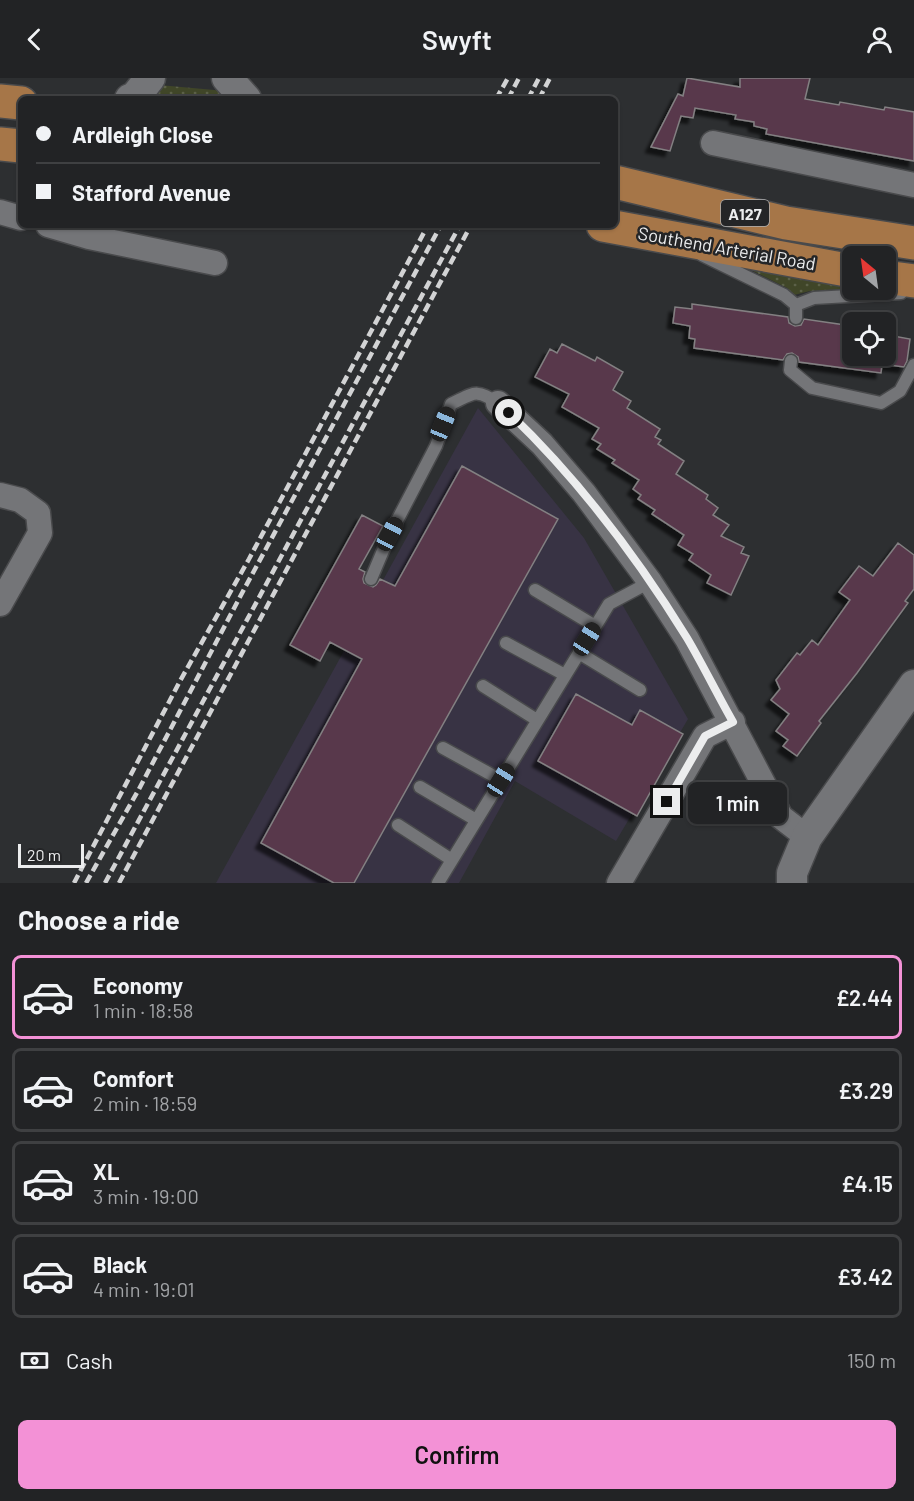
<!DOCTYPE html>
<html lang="en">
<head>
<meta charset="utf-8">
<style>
  body { margin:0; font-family:Barlow,sans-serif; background:#2a2b2d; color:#f1f3f6; height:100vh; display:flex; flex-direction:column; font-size:22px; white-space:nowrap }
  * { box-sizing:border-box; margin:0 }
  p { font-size:20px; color:#a2a4a7 }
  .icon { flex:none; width:33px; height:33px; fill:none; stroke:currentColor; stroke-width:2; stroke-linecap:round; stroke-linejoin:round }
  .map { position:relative; height:805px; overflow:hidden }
  .side { display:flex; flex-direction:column; background:#222325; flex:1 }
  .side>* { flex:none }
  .top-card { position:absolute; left:18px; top:18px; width:600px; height:132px; border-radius:9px; box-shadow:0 2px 4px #0004,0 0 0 2px #3f4042; display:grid; align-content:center; height:132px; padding:0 18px; background:#222325 }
  .needle { width:39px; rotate:331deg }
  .buttons { position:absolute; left:842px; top:168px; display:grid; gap:12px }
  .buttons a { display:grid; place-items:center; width:54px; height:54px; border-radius:9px; background:#222325; box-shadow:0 2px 4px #0004,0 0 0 2px #3f4042; font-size:30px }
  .scale { position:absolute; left:18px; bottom:15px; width:66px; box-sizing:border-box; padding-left:6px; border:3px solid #ecedee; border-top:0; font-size:16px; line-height:21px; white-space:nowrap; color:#ecedee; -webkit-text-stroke:4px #242527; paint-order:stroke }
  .end { position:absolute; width:27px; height:27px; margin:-14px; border:8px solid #ecedee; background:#111; box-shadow:0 0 0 3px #111 }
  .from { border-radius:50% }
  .bubble { position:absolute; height:42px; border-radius:9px; background:#222325; box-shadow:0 2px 4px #0004,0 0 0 2px #3f4042; font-size:20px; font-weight:600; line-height:42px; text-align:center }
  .car { position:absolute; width:18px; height:36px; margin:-18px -9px; border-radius:8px; box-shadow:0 0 4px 2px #0007; background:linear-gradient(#222 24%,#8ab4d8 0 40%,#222 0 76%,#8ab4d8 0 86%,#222 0) }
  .top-card b { display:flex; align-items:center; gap:21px; height:57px; font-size:22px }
  .top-card b+b { border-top:2px solid #3f4042 }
  .top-card i { width:15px; height:15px; background:#f1f3f6 }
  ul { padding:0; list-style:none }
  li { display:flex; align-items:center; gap:18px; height:84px; margin:0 12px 9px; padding:0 6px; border:3px solid #3f4042; border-radius:9px }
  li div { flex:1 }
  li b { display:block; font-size:22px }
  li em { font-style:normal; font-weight:600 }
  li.active { border-color:#f391d6 }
  li>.icon { width:54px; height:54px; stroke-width:1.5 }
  h2 { padding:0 18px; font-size:27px; line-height:72px }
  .pay { display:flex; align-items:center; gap:15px; height:66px; padding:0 18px; font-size:22px }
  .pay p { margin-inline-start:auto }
  .action { display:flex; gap:12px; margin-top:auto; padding:12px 18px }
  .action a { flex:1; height:69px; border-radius:9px; background:#f391d6; color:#111; font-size:24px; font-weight:600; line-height:69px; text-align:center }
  header { display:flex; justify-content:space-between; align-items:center; height:78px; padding:0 18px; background:#222325; font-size:27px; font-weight:600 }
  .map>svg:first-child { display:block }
  .industrial { fill:#383344 }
  .grass { fill:url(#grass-dots) }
  .building { fill:#58384c; stroke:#838082; stroke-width:1.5; filter:url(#shadow) }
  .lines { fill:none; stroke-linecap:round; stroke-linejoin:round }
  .service-casing { stroke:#494a4c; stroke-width:15 }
  .minor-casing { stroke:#494a4c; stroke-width:27 }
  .tertiary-casing { stroke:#494a4c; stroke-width:33 }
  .trunk-casing { stroke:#494a4c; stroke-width:36 }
  .service { stroke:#747578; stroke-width:12 }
  .minor { stroke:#747578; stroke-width:24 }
  .tertiary { stroke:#747578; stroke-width:30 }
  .trunk { stroke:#a67648; stroke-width:33 }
  .rail { stroke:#d2d3d4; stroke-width:4.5; stroke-dasharray:9 4.5; stroke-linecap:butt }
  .route { stroke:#ecedee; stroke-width:8 }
  .labels { text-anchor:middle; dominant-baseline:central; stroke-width:5; stroke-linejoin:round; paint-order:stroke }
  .shield { fill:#242527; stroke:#b0b1b2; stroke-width:1.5 }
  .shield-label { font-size:16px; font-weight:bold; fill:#ecedee }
  .street-label { font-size:18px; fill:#ecedee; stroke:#242527 }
</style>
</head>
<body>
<header><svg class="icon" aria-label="back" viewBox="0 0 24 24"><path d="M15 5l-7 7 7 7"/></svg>Swyft<svg class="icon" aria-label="person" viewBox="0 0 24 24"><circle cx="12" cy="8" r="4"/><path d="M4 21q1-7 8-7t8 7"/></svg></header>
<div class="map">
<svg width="914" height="805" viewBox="0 0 914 805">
  <defs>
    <pattern id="grass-dots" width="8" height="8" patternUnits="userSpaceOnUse" patternTransform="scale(1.5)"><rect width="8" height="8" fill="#404628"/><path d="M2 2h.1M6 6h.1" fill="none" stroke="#5c6148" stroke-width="1.8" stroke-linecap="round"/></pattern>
    <filter id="shadow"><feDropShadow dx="-5.5" dy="5.5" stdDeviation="1.5" flood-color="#0009"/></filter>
  </defs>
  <rect width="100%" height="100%" fill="#2d2f31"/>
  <path class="industrial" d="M478,330L584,460L688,641L616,763L515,703L459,805H216Z"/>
  <path class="grass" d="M159,7L225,13L233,21H149Z
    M747,190L847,209L844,211L810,213L794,217L787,210Z"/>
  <path class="building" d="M687,0L740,9V0H810L805,21L839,27L840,24L884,32L885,29L914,34V83L766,56L767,51L754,48V44L735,41L736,37L695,30L693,40L681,38L670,73L651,69L678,16L683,18Z
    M692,226L788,239L789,245L795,248L801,247L804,241L852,248V278H885V252L894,254L893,258L910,261L907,283L904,289L882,286L881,295L799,284L798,279L792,275L787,276L783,282L694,270L695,261L689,260L690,248L673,245L675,229L692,231Z
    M562,266L595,283L597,279L623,294L613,312L631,323L627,330L660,351L655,359L661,362L658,366L684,383L676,396L708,417L706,421L718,430L713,437L729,447L721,458L744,469L741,475L749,478L731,517L707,505L711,497L689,482L693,476L678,467L684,457L652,436L655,432L638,421L641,417L633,411L639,402L612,385L615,382L597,371L601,366L592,361L599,350L562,329L569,316L535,299L550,271L557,275Z
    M462,388L558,441L354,805H334L261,765L362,581L330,564L320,583L290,567L362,437L383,448L359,491L365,494L363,501L364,505L373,509L376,507L380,501L395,508Z
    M898,465L914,477V511L905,523L908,525L857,595L819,643L821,645L797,678L783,668L788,662L776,653L789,636L771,622L780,611L776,602L797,575L800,577L812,562L818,567L850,522L839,514L859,488L873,498Z
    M576,616L632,647L640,632L683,656L637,738L538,683Z"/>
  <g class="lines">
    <g class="service-casing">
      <path id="service" d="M702,177L784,217L796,227
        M796,227L814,220L901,215
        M796,240V227
        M791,283L790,292L812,310L881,325L900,313L914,287
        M371,501L390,456L436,368L451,326C474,315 476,310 498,325
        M535,512L595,548
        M506,565L565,597
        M579,575L640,612
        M483,608L537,642
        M443,670L501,702
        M420,709L476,742
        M398,747L452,782
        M438,805L609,526L650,504"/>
    </g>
    <g class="minor-casing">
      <path id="minor" d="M713,65L914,107
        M0,134L21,140
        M48,147L89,159L215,185
        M498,325L542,366L584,415L650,504L687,561L781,739L807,759
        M0,417L20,422L38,435L40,455L0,526
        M619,805L705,658L733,644"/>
    </g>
    <g class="tertiary-casing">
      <path id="tertiary" d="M227,0L246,21
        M130,21L135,19L150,0
        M792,805V795L807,759L914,607"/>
    </g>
    <g class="trunk-casing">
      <path id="trunk" d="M0,23L21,25
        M0,66L21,68
        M615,104L786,145L914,165
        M603,147L852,193
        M885,199L914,203"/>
    </g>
    <use href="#service" class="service"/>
    <use href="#minor" class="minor"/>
    <use href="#tertiary" class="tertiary"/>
    <use href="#trunk" class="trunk"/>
    <path class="rail" d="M496,21L508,0
      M508,21L519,0
      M528,21L539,0
      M539,21L550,0
      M74,805L180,603L249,481L428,147
      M86,805L139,711L241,517L441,147
      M105,805L460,147
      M119,805L471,147"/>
  </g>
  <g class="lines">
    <path class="route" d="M509,335C578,401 637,479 687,560C703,587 717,616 733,644L705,658L667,724"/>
  </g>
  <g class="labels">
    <rect class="shield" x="721" y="122" width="48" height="26" rx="4.5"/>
    <g class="shield-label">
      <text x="745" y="135">A127</text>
    </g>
    <g class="street-label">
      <text transform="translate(727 170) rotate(10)">Southend Arterial Road</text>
    </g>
  </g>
</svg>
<div class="buttons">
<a><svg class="needle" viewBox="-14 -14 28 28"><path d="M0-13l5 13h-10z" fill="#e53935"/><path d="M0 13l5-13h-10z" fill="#a2a4a7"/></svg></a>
<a><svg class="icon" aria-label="locate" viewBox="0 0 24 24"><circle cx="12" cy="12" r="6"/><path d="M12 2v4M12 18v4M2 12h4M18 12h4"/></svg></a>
</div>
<div class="scale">20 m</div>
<i class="end from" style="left:509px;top:335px"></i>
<i class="end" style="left:667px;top:724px"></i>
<div class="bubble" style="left:688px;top:704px;width:99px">1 min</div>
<i class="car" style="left:443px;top:346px;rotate:22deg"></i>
<i class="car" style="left:390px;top:456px;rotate:28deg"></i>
<i class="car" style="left:587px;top:561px;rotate:32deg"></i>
<i class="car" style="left:501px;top:702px;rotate:32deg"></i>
<div class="top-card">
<b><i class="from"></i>Ardleigh Close</b>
<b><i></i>Stafford Avenue</b>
</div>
</div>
<section class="side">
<h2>Choose a ride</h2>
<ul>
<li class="active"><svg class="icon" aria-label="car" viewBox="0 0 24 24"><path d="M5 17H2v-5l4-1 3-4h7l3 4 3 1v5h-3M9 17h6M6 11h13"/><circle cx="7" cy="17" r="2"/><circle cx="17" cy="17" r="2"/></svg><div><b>Economy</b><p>1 min · 18:58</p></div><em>£2.44</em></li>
<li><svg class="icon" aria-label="car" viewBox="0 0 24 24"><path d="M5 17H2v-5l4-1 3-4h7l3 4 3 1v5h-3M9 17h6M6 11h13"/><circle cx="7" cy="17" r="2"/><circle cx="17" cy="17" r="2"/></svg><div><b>Comfort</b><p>2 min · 18:59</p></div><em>£3.29</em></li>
<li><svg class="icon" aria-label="car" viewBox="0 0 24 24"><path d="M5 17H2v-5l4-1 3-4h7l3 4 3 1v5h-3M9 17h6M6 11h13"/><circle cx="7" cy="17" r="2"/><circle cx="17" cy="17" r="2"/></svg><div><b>XL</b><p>3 min · 19:00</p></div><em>£4.15</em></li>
<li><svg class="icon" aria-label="car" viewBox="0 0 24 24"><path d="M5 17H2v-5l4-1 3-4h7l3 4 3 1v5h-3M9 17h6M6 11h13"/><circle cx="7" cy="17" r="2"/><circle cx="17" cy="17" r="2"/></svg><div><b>Black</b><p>4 min · 19:01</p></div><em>£3.42</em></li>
</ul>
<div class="pay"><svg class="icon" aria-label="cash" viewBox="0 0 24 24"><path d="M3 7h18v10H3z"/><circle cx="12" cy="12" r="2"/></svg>Cash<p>150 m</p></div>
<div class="action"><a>Confirm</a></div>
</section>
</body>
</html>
